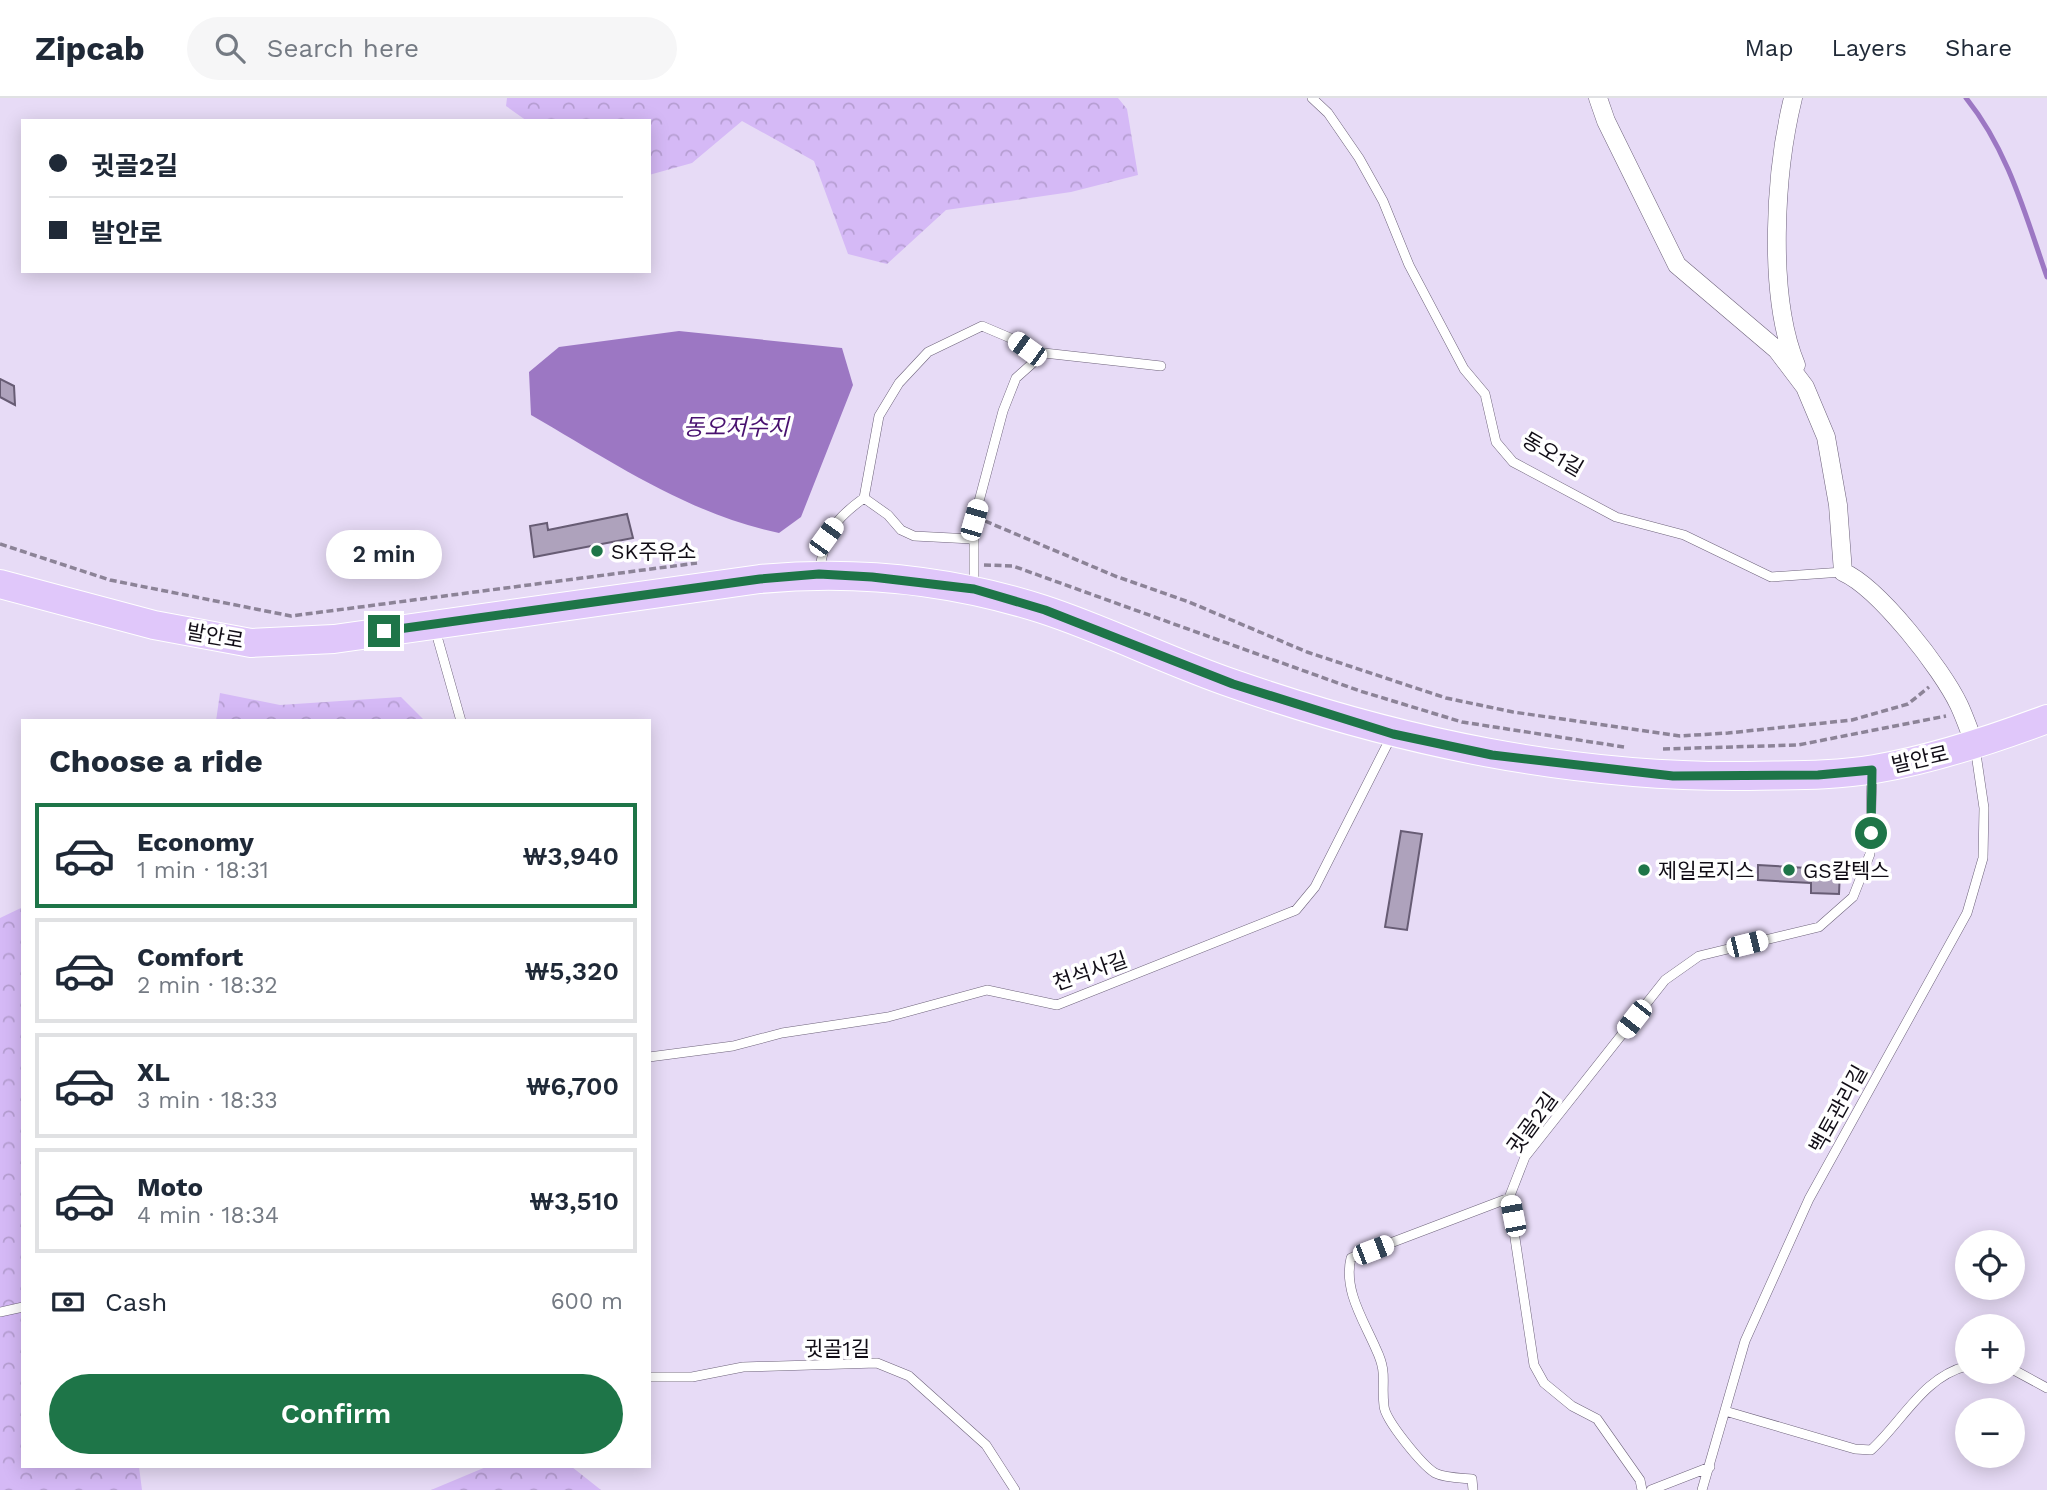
<!DOCTYPE html>
<html lang="en">
<head>
<meta charset="utf-8">
<style>
  body { margin:0; font-family:"Work Sans","Noto Sans KR",sans-serif; background:#f6f6f7; color:#1f2937; height:100vh; display:flex; flex-direction:column; font-size:26px; white-space:nowrap }
  * { box-sizing:border-box; margin:0 }
  p { font-size:23px; color:#747a83 }
  .icon { flex:none; width:38px; height:38px; fill:none; stroke:currentColor; stroke-width:2; stroke-linecap:round; stroke-linejoin:round }
  .map { position:relative; flex:1; overflow:hidden }
  .details { position:absolute; left:21px; top:621px; width:630px; height:749px; display:flex; flex-direction:column; background:#fff; border-radius:0px; box-shadow:0 4px 18px #0003 }
  .details>* { flex:none }
  .banner { position:absolute; left:21px; top:21px; width:630px; height:154px; border-radius:0px; box-shadow:0 4px 18px #0003; display:grid; align-content:center; height:154px; padding:0 28px; background:#fff }
  .fabs { position:absolute; left:1955px; top:1132px; display:grid; gap:14px }
  .fabs a { display:grid; place-items:center; width:70px; height:70px; border-radius:50%; background:#fff; box-shadow:0 4px 18px #0003; font-size:35px }
  .end { position:absolute; width:32px; height:32px; margin:-16px; border:9px solid #1e7548; background:#fff; box-shadow:0 0 0 4px #fff }
  .from { border-radius:50% }
  .bubble { position:absolute; height:49px; border-radius:24px; background:#fff; box-shadow:0 4px 18px #0003; font-size:23px; font-weight:600; line-height:49px; text-align:center }
  .car { position:absolute; width:21px; height:42px; margin:-21px -10px; border-radius:9px; box-shadow:0 0 5px 2px #0007; background:linear-gradient(#fff 24%,#345 0 40%,#fff 0 76%,#345 0 86%,#fff 0) }
  .banner b { display:flex; align-items:center; gap:24px; height:66px; font-size:26px }
  .banner b+b { border-top:2px solid #e0e1e3 }
  .banner i { width:18px; height:18px; background:#1f2937 }
  ul { padding:0; list-style:none }
  li { display:flex; align-items:center; gap:21px; height:105px; margin:0 14px 10px; padding:0 14px; border:4px solid #e0e1e3; border-radius:0px }
  li div { flex:1 }
  li b { display:block; font-size:26px }
  li em { font-style:normal; font-weight:600 }
  li.active { border-color:#1e7548 }
  li>.icon { width:63px; height:63px; stroke-width:1.5 }
  h2 { padding:0 28px; font-size:32px; line-height:84px }
  .pay { display:flex; align-items:center; gap:18px; height:77px; padding:0 28px; font-size:26px }
  .pay p { margin-inline-start:auto }
  .action { display:flex; gap:14px; margin-top:auto; padding:14px 28px }
  .action a { flex:1; height:80px; border-radius:42px; background:#1e7548; color:#fff; font-size:28px; font-weight:600; line-height:80px; text-align:center }
  header { display:flex; align-items:center; gap:42px; box-sizing:border-box; height:98px; padding:0 35px; background:#fff; border-bottom:2px solid #e0e1e3 }
  header strong { font-size:33px }
  nav { display:flex; gap:38px; margin-inline-start:auto; font-size:24px }
  .search { width:490px; height:63px; background:#f6f6f7; display:flex; align-items:center; gap:18px; box-sizing:border-box; padding:0 24px; border-radius:38px; color:#747a83; font-size:26px }
  .map>svg:first-child { display:block }
  .forest { fill:url(#forest-crowns) }
  .water { fill:#9c77c3 }
  .lines { fill:none; stroke-linecap:round; stroke-linejoin:round }
  .stream { stroke:#9c77c3; stroke-width:5 }
  .building { fill:#aea2bc; stroke:#675c74; stroke-width:2 }
  .service-casing { stroke:#6e637b; stroke-width:10 }
  .minor-casing { stroke:#6e637b; stroke-width:19 }
  .primary-casing { stroke:#fff; stroke-width:30 }
  .path { stroke:#8c8397; stroke-width:3.5; stroke-dasharray:7 3.5; stroke-linecap:butt }
  .service { stroke:#fff; stroke-width:9 }
  .minor { stroke:#fff; stroke-width:18 }
  .primary { stroke:#e0c7fa; stroke-width:28 }
  .route { stroke:#1e7548; stroke-width:9 }
  .poi-dot { fill:#1e7548; stroke:#fff; stroke-width:2.5 }
  .labels { text-anchor:middle; dominant-baseline:central; stroke-width:7; stroke-linejoin:round; paint-order:stroke }
  .street-label { font-size:21px; fill:#110d16; stroke:#fff }
  .poi-label { font-size:21px; fill:#110d16; stroke:#fff; text-anchor:start }
  .water-label { font-size:23px; font-style:italic; fill:#48116f; stroke:#fff }
</style>
</head>
<body>
<header>
<strong>Zipcab</strong>
<div class="search"><svg class="icon" aria-label="search" viewBox="0 0 24 24"><circle cx="10" cy="10" r="6"/><path d="M15 15l6 6"/></svg>Search here</div>
<nav><a>Map</a><a>Layers</a><a>Share</a></nav>
</header>
<div class="map">
<svg width="2047" height="1392" viewBox="0 0 2047 1392">
  <defs>
    <pattern id="forest-crowns" width="20" height="18" patternUnits="userSpaceOnUse" patternTransform="scale(1.75)"><rect width="20" height="18" fill="#d5b9f6"/><path d="M2 6a3 3 0 1 1 6 0M12 15a3 3 0 1 1 6 0" fill="none" stroke="#b69ed2"/></pattern>
  </defs>
  <rect width="100%" height="100%" fill="#e7dbf6"/>
  <path class="forest" d="M507,0H1118L1127,11L1138,77L1071,94L946,112L887,166L848,156L814,63L742,23L692,65L649,77V23H527L506,8Z
    M220,595L280,607L401,599L425,623H216Z
    M23,809V1368L139,1369L142,1392H0V820Z
    M486,1369H572L601,1392H431Z"/>
  <path class="water" d="M679,233L842,250L853,287L801,419L779,435C688,416 611,363 531,317L529,274L559,249Z"/>
  <g class="lines">
    <path class="stream" d="M1966,0C2008,52 2025,116 2047,179"/>
  </g>
  <path class="building" d="M0,281L14,288L15,307L0,299Z
    M627,416L633,440L534,459L530,428L547,425L548,432Z
    M1401,733L1422,736L1407,832L1385,829Z
    M1758,767L1840,772L1839,796L1811,795V785L1758,782Z"/>
  <g class="lines">
    <g class="service-casing">
      <path id="service" d="M1312,0L1328,15L1359,60L1383,103L1409,167L1464,271L1485,296L1496,344L1513,364L1616,419L1684,437L1771,479L1843,474
        M864,400L888,417L901,432L914,438L972,441
        M819,474C826,435 832,423 864,400L879,318L899,285L928,254L982,228L1015,242L1038,259
        M974,489V422L1003,313L1016,280L1044,255L1161,268
        M435,531L461,623
        M649,959L733,948L782,935L888,919L987,892L1057,907L1296,812L1315,789L1392,637
        M1509,1100L1534,1267L1544,1285L1572,1308L1597,1321L1640,1382L1642,1392
        M0,1214L23,1209
        M2012,1271L2047,1290
        M649,1279H692L743,1269L877,1265L909,1278L986,1347L1015,1392
        M1725,1313L1855,1351L1871,1352C1903,1323 1923,1279 1967,1268
        M1473,1392L1472,1381C1461,1380 1445,1380 1435,1375C1422,1367 1385,1322 1384,1308C1381,1283 1388,1276 1376,1251C1364,1223 1343,1192 1351,1160L1509,1100L1525,1059L1665,882L1699,858L1819,829L1853,799L1870,756L1872,673
        M1651,1392L1710,1369
        M1702,1392L1745,1243L1809,1101L1967,815L1983,760L1984,710L1975,649"/>
    </g>
    <g class="minor-casing">
      <path id="minor" d="M1598,0L1606,23L1677,167L1777,252L1805,289L1826,339L1838,407L1843,474C1879,490 1942,571 1959,607C1965,620 1970,634 1975,648
        M1793,0C1775,73 1767,197 1796,267"/>
    </g>
    <g class="primary-casing">
      <path id="primary" d="M0,486L154,527L251,545L334,541L760,481C855,472 951,482 1042,511C1107,532 1169,564 1234,586C1401,644 1571,680 1749,678C1791,677 1833,678 1875,671C1934,661 1991,642 2047,621"/>
    </g>
    <path class="path" d="M985,423L1115,478L1189,504L1307,554L1446,600L1513,614L1680,638L1728,635L1852,622L1908,606L1929,589
      M0,446L110,482L291,518L697,465
      M984,467L1013,468L1360,593L1462,624L1624,649
      M1663,651L1798,647L1946,618"/>
    <use href="#service" class="service"/>
    <use href="#minor" class="minor"/>
    <use href="#primary" class="primary"/>
  </g>
  <g class="lines">
    <path class="route" d="M384,533L760,481L819,476L872,479L974,491L1045,512L1233,586L1393,636L1492,657L1673,678L1818,677L1872,672L1871,735"/>
  </g>
  <g class="poi-dot">
    <circle cx="597" cy="453" r="7"/>
    <circle cx="1644" cy="772" r="7"/>
    <circle cx="1789" cy="772" r="7"/>
  </g>
  <g class="labels">
    <g class="street-label">
      <text transform="translate(1553 356) rotate(30)">동오1길</text>
      <text transform="translate(215 538) rotate(10)">발안로</text>
      <text transform="translate(1920 661) rotate(-13)">발안로</text>
      <text transform="translate(1090 873) rotate(-19)">천석사길</text>
      <text transform="translate(1838 1011) rotate(-61)">백토관리길</text>
      <text transform="translate(1532 1025) rotate(-54)">귓골2길</text>
      <text x="837" y="1250">귓골1길</text>
    </g>
    <g class="poi-label">
      <text x="611" y="453">SK주유소</text>
      <text x="1658" y="772">제일로지스</text>
      <text x="1803" y="772">GS칼텍스</text>
    </g>
    <g class="water-label">
      <text x="736" y="329">동오저수지</text>
    </g>
  </g>
</svg>
<div class="fabs">
<a><svg class="icon" aria-label="locate" viewBox="0 0 24 24"><circle cx="12" cy="12" r="6"/><path d="M12 2v4M12 18v4M2 12h4M18 12h4"/></svg></a>
<a>+</a>
<a>−</a>
</div>
<i class="end from" style="left:1871px;top:735px"></i>
<i class="end" style="left:384px;top:533px"></i>
<div class="bubble" style="left:326px;top:432px;width:116px">2 min</div>
<i class="car" style="left:1027px;top:251px;rotate:306deg"></i>
<i class="car" style="left:974px;top:422px;rotate:16deg"></i>
<i class="car" style="left:826px;top:439px;rotate:36deg"></i>
<i class="car" style="left:1747px;top:846px;rotate:76deg"></i>
<i class="car" style="left:1634px;top:921px;rotate:218deg"></i>
<i class="car" style="left:1513px;top:1118px;rotate:349deg"></i>
<i class="car" style="left:1373px;top:1152px;rotate:69deg"></i>
<div class="banner">
<b><i class="from"></i>귓골2길</b>
<b><i></i>발안로</b>
</div>
<section class="details">
<h2>Choose a ride</h2>
<ul>
<li class="active"><svg class="icon" aria-label="car" viewBox="0 0 24 24"><path d="M5 17H2v-5l4-1 3-4h7l3 4 3 1v5h-3M9 17h6M6 11h13"/><circle cx="7" cy="17" r="2"/><circle cx="17" cy="17" r="2"/></svg><div><b>Economy</b><p>1 min · 18:31</p></div><em>₩3,940</em></li>
<li><svg class="icon" aria-label="car" viewBox="0 0 24 24"><path d="M5 17H2v-5l4-1 3-4h7l3 4 3 1v5h-3M9 17h6M6 11h13"/><circle cx="7" cy="17" r="2"/><circle cx="17" cy="17" r="2"/></svg><div><b>Comfort</b><p>2 min · 18:32</p></div><em>₩5,320</em></li>
<li><svg class="icon" aria-label="car" viewBox="0 0 24 24"><path d="M5 17H2v-5l4-1 3-4h7l3 4 3 1v5h-3M9 17h6M6 11h13"/><circle cx="7" cy="17" r="2"/><circle cx="17" cy="17" r="2"/></svg><div><b>XL</b><p>3 min · 18:33</p></div><em>₩6,700</em></li>
<li><svg class="icon" aria-label="car" viewBox="0 0 24 24"><path d="M5 17H2v-5l4-1 3-4h7l3 4 3 1v5h-3M9 17h6M6 11h13"/><circle cx="7" cy="17" r="2"/><circle cx="17" cy="17" r="2"/></svg><div><b>Moto</b><p>4 min · 18:34</p></div><em>₩3,510</em></li>
</ul>
<div class="pay"><svg class="icon" aria-label="cash" viewBox="0 0 24 24"><path d="M3 7h18v10H3z"/><circle cx="12" cy="12" r="2"/></svg>Cash<p>600 m</p></div>
<div class="action"><a>Confirm</a></div>
</section>
</div>
</body>
</html>
